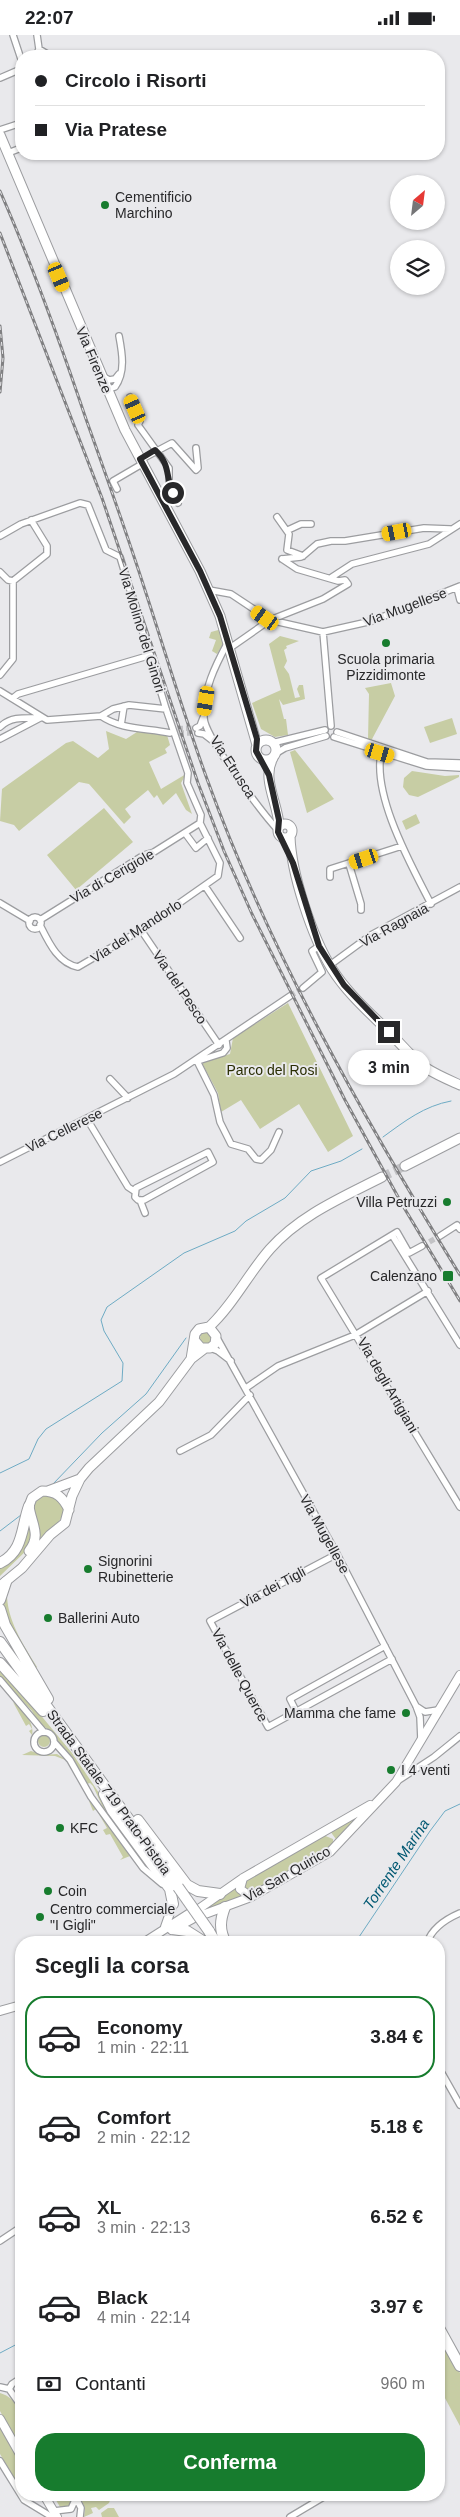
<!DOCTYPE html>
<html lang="it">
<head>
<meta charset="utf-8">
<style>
  body { margin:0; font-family:Helvetica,sans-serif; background:#f6f6f6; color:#202124; height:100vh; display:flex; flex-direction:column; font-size:19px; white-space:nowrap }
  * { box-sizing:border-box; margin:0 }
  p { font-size:16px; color:#757577 }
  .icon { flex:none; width:28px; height:28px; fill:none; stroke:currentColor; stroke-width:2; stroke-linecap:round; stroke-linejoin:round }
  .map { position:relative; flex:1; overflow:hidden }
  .details { position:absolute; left:15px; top:1901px; width:430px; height:565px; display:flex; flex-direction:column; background:#fff; border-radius:20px; box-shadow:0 1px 4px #0004 }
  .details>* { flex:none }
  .top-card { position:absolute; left:15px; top:15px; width:430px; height:110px; border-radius:20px; box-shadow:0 1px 4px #0004; display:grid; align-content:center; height:110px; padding:0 20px; background:#fff }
  .needle { width:32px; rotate:28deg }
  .tools { position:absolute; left:390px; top:140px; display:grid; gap:10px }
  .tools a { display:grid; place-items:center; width:55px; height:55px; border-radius:50%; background:#fff; box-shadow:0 1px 4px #0004; font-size:25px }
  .end { position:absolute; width:22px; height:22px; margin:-11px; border:6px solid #28282a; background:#fff; box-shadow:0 0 0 2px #fff }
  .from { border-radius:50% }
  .bubble { position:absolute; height:35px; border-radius:18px; background:#fff; box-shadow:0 1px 4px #0004; font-size:16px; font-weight:600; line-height:35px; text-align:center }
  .car { position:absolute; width:15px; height:30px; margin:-15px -8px; border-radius:6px; box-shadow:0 0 4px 1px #0007; background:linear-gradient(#f5c518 24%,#345 0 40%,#f5c518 0 76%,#345 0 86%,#f5c518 0) }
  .top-card b { display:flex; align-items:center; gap:18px; height:48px; font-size:19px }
  .top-card b+b { border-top:1px solid #e0e0e0 }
  .top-card i { width:12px; height:12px; background:#202124 }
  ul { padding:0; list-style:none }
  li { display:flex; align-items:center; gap:15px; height:82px; margin:0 10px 8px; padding:0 10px; border:2px solid transparent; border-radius:20px }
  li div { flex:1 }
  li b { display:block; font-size:19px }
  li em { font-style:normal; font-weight:600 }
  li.selected { border-color:#177c2e }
  li>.icon { width:45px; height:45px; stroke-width:1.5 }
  h2 { padding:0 20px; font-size:22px; line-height:60px }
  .pay { display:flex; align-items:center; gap:12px; height:55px; padding:0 20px; font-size:19px }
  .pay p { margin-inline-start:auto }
  .action { display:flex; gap:10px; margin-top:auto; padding:10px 20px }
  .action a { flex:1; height:58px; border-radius:20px; background:#177c2e; color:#fff; font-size:20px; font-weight:600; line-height:58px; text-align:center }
  .status { display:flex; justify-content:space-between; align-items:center; height:35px; padding:0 25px; background:#fff; direction:ltr }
  .status svg { height:14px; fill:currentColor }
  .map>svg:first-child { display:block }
  .green { fill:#c7cda4 }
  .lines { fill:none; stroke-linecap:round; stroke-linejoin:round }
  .stream { stroke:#6eabc4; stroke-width:1 }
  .minor-tunnel { stroke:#c2c2c5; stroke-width:5.5; stroke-dasharray:5.5 3; stroke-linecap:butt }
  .secondary-tunnel { stroke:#c2c2c5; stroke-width:9; stroke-dasharray:9 4.5; stroke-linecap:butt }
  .minor-casing { stroke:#9c9da0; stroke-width:8 }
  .tertiary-casing { stroke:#9c9da0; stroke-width:10 }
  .secondary-casing { stroke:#9c9da0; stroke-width:11 }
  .trunk-casing { stroke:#9c9da0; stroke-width:12 }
  .minor { stroke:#fff; stroke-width:5.5 }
  .tertiary { stroke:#fff; stroke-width:8 }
  .secondary { stroke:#fff; stroke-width:9 }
  .trunk { stroke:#fff; stroke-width:10 }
  .rail-casing { stroke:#808082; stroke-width:3 }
  .rail { stroke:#e9e9ec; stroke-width:1; stroke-dasharray:4; stroke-linecap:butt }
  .trunk-bridge-casing { stroke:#9c9da0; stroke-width:12; stroke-linecap:butt }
  .trunk-bridge { stroke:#fff; stroke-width:10 }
  .route { stroke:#28282a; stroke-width:6 }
  .poi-dot { fill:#177c2e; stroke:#e9e9ec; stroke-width:2 }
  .labels { text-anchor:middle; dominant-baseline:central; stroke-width:4; stroke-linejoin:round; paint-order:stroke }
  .poi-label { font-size:14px; fill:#28282a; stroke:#e9e9ec; text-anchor:start }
  .street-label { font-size:14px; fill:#28282a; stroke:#e9e9ec }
  .park-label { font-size:14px; fill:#2a2e03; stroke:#e9e9ec }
  .water-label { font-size:15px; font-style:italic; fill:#005872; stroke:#e9e9ec }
</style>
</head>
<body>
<div class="status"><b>22:07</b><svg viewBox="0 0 49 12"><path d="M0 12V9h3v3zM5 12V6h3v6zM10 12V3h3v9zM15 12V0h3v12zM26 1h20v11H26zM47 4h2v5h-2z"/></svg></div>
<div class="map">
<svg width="460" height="2482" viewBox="0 0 460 2482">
  <rect width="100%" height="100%" fill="#e9e9ec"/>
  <path class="green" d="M222,594L224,607L217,619L212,616L216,605L209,603L211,597Z
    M280,601L299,606L286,611L287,613L284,615L287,626L284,632L289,639L295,663L300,662L297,654L299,650H303L305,664L283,670L279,664L284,684H286L288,700L275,702L261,694L252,668L281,655L269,609Z
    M391,648L395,661L371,706L368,704L369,659L365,653Z
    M452,683L457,699L430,708L424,692Z
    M106,696L126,704L137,697L167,700L170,710L165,714L167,718L149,727L161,754L186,739L181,748L192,779L186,775L176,758L163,770L157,760L154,763L148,755L125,774L131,782L124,789L89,749L79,747L19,796L14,790L0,786L2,754L66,708L73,706L98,723L109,714Z
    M295,715L334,764L307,778L290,717Z
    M412,736L445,741L459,740V742L418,762L409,760L403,752L404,743Z
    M104,773L133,807L76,855L47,820Z
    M416,779L420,788L406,795L402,786Z
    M288,968L353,1101L328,1117L299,1069L260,1094L241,1065L221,1077L218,1058L203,1030V1027L230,1019L233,1003Z
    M200 1303a6 6 0 1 1 12 0a6 6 0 1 1-12 0Z
    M46,1460L54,1461L65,1473C61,1491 46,1496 37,1510L32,1479L34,1467Z
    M29,1486L32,1490L30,1512L0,1541V1531Z
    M7,1552C5,1583 22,1607 37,1632L35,1634L2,1575V1566Z
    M0,1631L72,1718L153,1838L145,1832L104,1775L93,1751L90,1748L87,1749L72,1723L57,1709L53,1697L39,1689L32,1676L0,1642Z
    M13,1667C22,1674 35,1687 32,1700L29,1696L32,1694L29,1689L26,1691Z
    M38 1706a6 6 0 1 1 12 0a6 6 0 1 1-12 0Z
    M31,1716L43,1720L57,1719L68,1726L55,1721L22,1720Z
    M89,1766L91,1767L130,1819V1821L120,1825L123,1822L110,1799L106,1800L103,1795L107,1793L96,1774L93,1776Z
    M360,1780L338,1807L330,1796Z
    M323,1800L333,1804V1811L253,1858H248L242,1849Z
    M238,1848L246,1862L190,1883Z
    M439,2301L460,2338V2391L439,2352Z
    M0,2358C26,2366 21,2393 21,2415L0,2376Z
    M0,2391L21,2427V2455L0,2419Z
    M53,2460H70L72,2468L66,2473L60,2472Z
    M79,2460H95L98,2464L104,2460H112L109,2468L99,2475L96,2472L91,2473L93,2478L84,2482L85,2473Z
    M108,2473H114L119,2482H102L101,2478Z"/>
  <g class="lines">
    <path class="stream" d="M383,1102C405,1086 424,1071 451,1066
      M0,1438L29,1424L38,1404L46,1394L122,1346L123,1328L104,1296L101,1285L107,1272L184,1218L235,1196L246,1186L285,1163L311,1136L341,1126L362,1114
      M53,1449L102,1398L146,1359L186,1303
      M0,1496L21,1480
      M355,1908L430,1796L445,1776L460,1769
      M0,2318L21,2307"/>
    <path class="minor-tunnel" d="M169,694L196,693
      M170,698H198
      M290,961L303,953
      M422,1211L440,1201"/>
    <path class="secondary-tunnel" d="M382,1142L405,1131"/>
    <g class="minor-casing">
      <path id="minor" d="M13,0L21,24
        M37,0L39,14
        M36,21L39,14L49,20
        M0,43L21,34
        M0,95L21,88
        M8,118L21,113
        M102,341L109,345L115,344L119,339
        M106,355L115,352C126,337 122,317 119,301
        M130,362L140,386L138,390L169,433V450L178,468
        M140,425L172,408L196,435L198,433L196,413
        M117,454L113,446L142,429
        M277,482L289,499L287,515L303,521
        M288,495L301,489H311
        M0,501L21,489L80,468L88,470L106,515L120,522L166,674L188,738L187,748L201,780L200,788L220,828L218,841L141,895L78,932C58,928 49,908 40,890
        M303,521L317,509L331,506H345L424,493L450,494
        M282,524L301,522
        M0,537L8,545L13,546V624L0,640
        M332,542L352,529L429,509L460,489
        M13,546L47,519V511L31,485
        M457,553L460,565
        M209,555L231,559L270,585L323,597L372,586L460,551
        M323,597L331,691
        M228,607C215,631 203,655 204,683C205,702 263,779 278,795
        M230,613L270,585L323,564L348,549L345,545L338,546L297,534L282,524
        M0,656L47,685L101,681L113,674L129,670L166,674
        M13,663L18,659L151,620
        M101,681C121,695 147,693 170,698
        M121,690L124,671
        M0,692C11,681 26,683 40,683
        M196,693L200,691L203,683
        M337,697L427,727L460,728
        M198,698L204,699L213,706
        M334,702L426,731L460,733
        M0,704L40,683
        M272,708L325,695
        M382,714C370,757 411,830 431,869
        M275,719L285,713L326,701
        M185,798L196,813L208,803
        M349,829L361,869V875
        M330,842V834L402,811
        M205,851L240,903
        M0,868L30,886
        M29 888a6 6 0 1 1 12 0a6 6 0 1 1-12 0Z
        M40,885L144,820L154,817L200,788
        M141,895L219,1010
        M330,930L371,900L460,852
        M303,953L322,937L312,916L319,911
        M201,1025L223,1018L227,1013L226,1006
        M197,1026L214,1060L220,1087L231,1109L248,1114L256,1124L261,1125L271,1115L279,1097
        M110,1044L128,1063
        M87,1084L128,1152L134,1156
        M208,1117L213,1127L144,1165H138L135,1162L136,1153Z
        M0,1127L174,1039L290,961
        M140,1165L145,1178
        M392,1200L460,1310
        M440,1201L457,1190L460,1194
        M422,1211L409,1218L397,1197L321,1243L460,1472
        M216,1301L337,1519L416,1671L420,1682L421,1705
        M210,1313L218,1316L231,1326
        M246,1353L278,1331L355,1300L428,1256
        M180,1416L211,1400L250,1360
        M337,1519L210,1586L268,1692L392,1624
        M0,1645L44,1697
        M416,1671L425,1677L438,1675
        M296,1676L290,1664L385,1611
        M34 1707a10 10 0 1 1 20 0a10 10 0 1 1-20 0Z
        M54,1707L70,1725L91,1762L143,1833L162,1849
        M396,1747L434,1722L460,1701
        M427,1908C432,1893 446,1884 460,1878
        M439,2033L460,2070
        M0,2206L21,2192
        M0,2352L9,2354L21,2371
        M9,2354L12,2349L21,2343
        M0,2426L24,2465L52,2482
        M23,2462L29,2463L34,2460
        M76,2463L81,2473L80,2482
        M54,2476L71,2474L76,2463
        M290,2482L327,2460"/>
    </g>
    <g class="tertiary-casing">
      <path id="tertiary" d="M243,1843L240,1854L251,1862
        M200,1873L243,1843L370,1770
        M205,1879L251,1862L330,1817L396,1747L460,1640
        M165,1892L173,1869
        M172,1895L194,1883
        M143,1908L190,1878
        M0,1976L21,1970
        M0,2384L21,2421
        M44,2460L57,2482"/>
    </g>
    <g class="secondary-casing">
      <path id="secondary" d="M0,100L125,395L200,536L220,581L257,710
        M256 715a10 10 0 1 1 20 0a10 10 0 1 1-20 0Z
        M273,723C261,744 279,770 279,792
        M278 796a7 7 0 1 1 14 0a7 7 0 1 1-14 0Z
        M290,801C291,838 312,902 332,934C347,958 370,978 390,998C402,1010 413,1024 426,1033C437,1040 449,1045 460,1050
        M405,1131L460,1103
        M209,1292C233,1270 248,1239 270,1214C300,1180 343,1162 382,1142
        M191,1324L195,1299L199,1294L209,1292L216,1301L215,1309L210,1313H201L195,1306
        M48,1456L80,1444
        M29,1516C42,1500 31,1488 29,1471L32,1463L42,1456C56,1456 63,1462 69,1475
        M0,1551L22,1533L50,1500L65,1488L72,1461L80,1444L89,1433L159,1367L191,1324L204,1314"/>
    </g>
    <g class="trunk-casing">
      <path id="trunk" d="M0,1528C24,1516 21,1493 29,1471
        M0,1565L6,1547
        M0,1574L5,1590L48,1664
        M0,1607L178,1852
        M0,1628L43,1676
        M104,1759L112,1775L170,1854L173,1869
        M138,1785L187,1850L198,1856L220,1859
        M225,1872C220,1885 219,1895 226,1908
        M172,1894L187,1896L206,1908
        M209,1896L216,1908
        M439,2293L460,2331"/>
    </g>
    <use href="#minor" class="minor"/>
    <use href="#tertiary" class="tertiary"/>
    <use href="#secondary" class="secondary"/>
    <use href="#trunk" class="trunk"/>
    <g class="rail-casing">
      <path id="rail" d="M0,156C33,231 60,307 86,384C106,440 126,496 144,552C165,616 184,681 207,744C270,918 363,1082 460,1240
        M0,198L102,463L198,748L224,816L252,879L345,1065L403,1171L460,1266
        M0,291L3,323L0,357"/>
    </g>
    <use href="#rail" class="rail"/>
    <g class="trunk-bridge-casing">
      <path id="trunk-bridge" d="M178,1852L209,1896"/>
    </g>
    <use href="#trunk-bridge" class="trunk-bridge"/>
  </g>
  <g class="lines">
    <path class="route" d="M173,458C165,441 171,430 155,415L140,424L200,536L220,581L257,704L256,716L269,740L279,785L278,797L293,828L319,911L344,950L389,997"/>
  </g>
  <g class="poi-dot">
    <circle cx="105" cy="170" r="5"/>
    <circle cx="386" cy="608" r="5"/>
    <circle cx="447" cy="1167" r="5"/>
    <rect x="442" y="1235" width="12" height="12" rx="2.5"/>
    <circle cx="88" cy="1534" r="5"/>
    <circle cx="48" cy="1583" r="5"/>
    <circle cx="406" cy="1678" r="5"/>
    <circle cx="391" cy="1735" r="5"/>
    <circle cx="60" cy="1793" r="5"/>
    <circle cx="48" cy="1856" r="5"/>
    <circle cx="40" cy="1882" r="5"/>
  </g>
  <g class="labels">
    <g class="poi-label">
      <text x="115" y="162">Cementificio<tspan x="115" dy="16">Marchino</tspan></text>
      <text x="386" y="624" text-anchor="middle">Scuola primaria<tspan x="386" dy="16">Pizzidimonte</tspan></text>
      <text x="437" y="1167" text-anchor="end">Villa Petruzzi</text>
      <text x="437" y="1241" text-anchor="end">Calenzano</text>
      <text x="98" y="1526">Signorini<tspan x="98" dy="16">Rubinetterie</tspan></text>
      <text x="58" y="1583">Ballerini Auto</text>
      <text x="396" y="1678" text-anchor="end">Mamma che fame</text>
      <text x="401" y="1735">I 4 venti</text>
      <text x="70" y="1793">KFC</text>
      <text x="58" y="1856">Coin</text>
      <text x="50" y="1874">Centro commerciale<tspan x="50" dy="16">"I Gigli"</tspan></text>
    </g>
    <g class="street-label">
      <text transform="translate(94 325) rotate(67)">Via Firenze</text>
      <text transform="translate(405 572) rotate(-20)">Via Mugellese</text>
      <text transform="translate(142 595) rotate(73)">Via Molino del Ginori</text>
      <text transform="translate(233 732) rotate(57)">Via Etrusca</text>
      <text transform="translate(112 841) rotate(-30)">Via di Cerigiole</text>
      <text transform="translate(394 890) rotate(-29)">Via Ragnaia</text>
      <text transform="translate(136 896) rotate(-33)">Via del Mandorlo</text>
      <text transform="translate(180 952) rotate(56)">Via del Pesco</text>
      <text transform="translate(64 1095) rotate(-26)">Via Cellerese</text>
      <text transform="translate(388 1350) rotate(60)">Via degli Artigiani</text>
      <text transform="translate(325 1499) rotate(61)">Via Mugellese</text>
      <text transform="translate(273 1552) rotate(-28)">Via dei Tigli</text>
      <text transform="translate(240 1640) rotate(62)">Via delle Querce</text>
      <text transform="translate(109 1757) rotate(54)">Strada Statale 719 Prato-Pistoia</text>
      <text transform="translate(287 1839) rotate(-30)">Via San Quirico</text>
    </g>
    <g class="park-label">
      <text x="272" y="1035">Parco del Rosi</text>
    </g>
    <g class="water-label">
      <text transform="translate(396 1829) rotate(-56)">Torrente Marina</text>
    </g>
  </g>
</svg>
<div class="tools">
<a><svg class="needle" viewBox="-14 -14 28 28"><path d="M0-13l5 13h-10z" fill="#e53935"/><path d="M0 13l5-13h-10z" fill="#757577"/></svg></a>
<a><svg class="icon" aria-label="layers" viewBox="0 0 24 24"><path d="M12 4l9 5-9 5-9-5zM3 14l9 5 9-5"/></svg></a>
</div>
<i class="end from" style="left:173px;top:458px"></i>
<i class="end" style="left:389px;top:997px"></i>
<div class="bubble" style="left:348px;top:1015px;width:82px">3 min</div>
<i class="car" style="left:59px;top:242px;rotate:157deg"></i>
<i class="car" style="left:135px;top:374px;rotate:336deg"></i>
<i class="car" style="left:397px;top:497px;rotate:259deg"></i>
<i class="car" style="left:265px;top:583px;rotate:305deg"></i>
<i class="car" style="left:206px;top:666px;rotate:189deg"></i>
<i class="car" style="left:380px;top:718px;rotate:107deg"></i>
<i class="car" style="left:364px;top:824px;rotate:252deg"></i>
<div class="top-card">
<b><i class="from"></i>Circolo i Risorti</b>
<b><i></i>Via Pratese</b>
</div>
<section class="details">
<h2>Scegli la corsa</h2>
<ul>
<li class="selected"><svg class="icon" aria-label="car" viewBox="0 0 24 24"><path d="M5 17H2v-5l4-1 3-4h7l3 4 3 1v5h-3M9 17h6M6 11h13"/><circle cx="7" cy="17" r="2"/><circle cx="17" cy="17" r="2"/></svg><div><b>Economy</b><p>1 min · 22:11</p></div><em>3.84 €</em></li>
<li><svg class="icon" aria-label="car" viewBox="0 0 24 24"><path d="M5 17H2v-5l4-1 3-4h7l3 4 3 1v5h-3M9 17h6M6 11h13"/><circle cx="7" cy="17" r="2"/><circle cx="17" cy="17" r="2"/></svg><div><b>Comfort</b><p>2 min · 22:12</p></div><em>5.18 €</em></li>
<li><svg class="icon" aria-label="car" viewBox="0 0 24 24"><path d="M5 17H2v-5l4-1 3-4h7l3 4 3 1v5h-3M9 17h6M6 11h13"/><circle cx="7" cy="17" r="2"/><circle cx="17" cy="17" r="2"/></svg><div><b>XL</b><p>3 min · 22:13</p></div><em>6.52 €</em></li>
<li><svg class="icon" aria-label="car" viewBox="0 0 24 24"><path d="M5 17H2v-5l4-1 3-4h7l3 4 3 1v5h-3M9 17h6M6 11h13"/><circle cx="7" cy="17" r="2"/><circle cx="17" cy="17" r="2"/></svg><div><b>Black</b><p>4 min · 22:14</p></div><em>3.97 €</em></li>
</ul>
<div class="pay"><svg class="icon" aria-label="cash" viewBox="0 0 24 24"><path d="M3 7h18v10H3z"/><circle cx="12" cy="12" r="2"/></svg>Contanti<p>960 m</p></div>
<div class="action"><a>Conferma</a></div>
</section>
</div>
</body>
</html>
